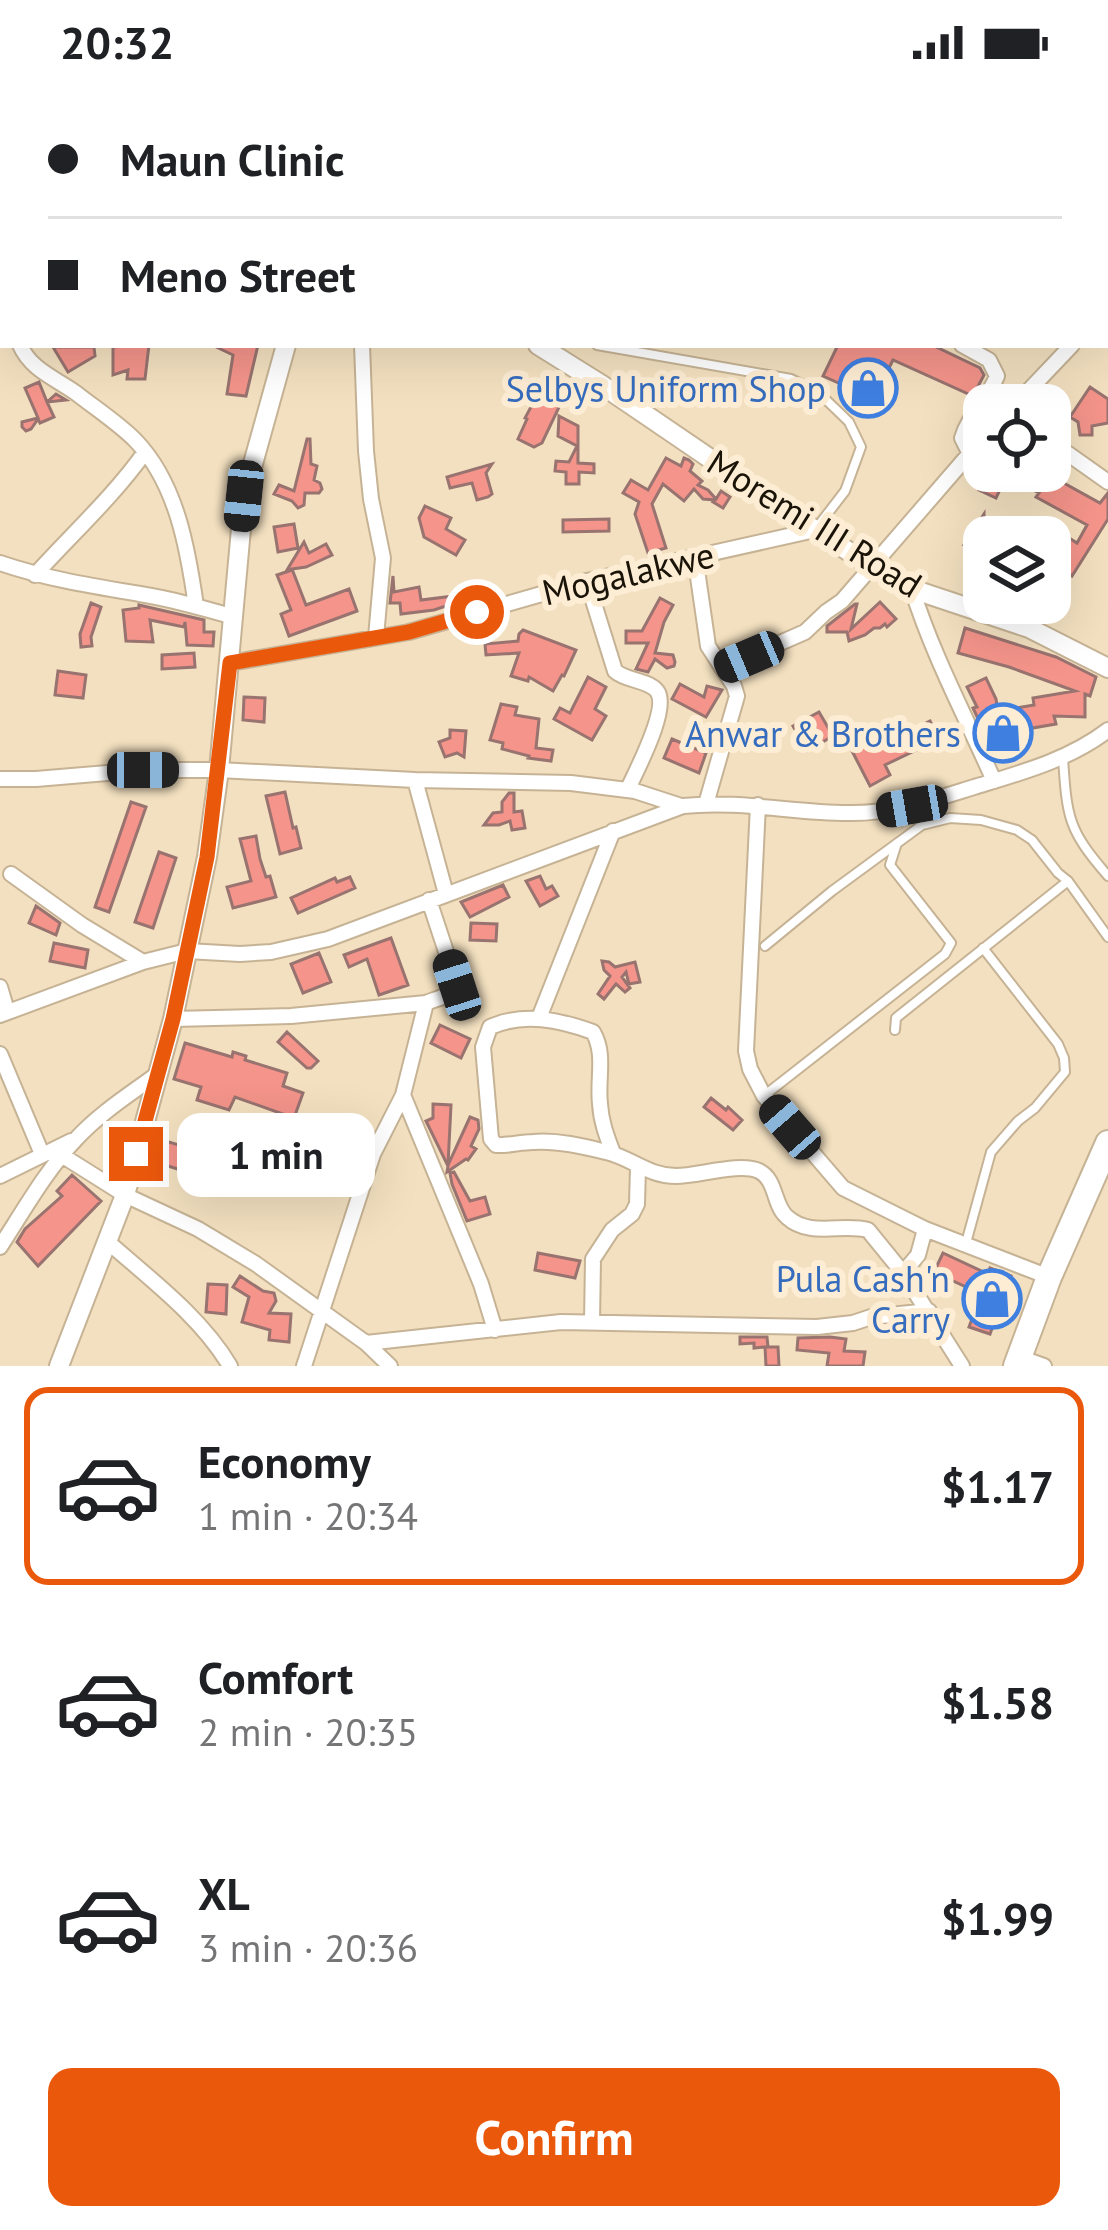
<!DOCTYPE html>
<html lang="en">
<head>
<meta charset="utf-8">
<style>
  body { margin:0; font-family:"PT Sans",sans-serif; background:#f2f2f2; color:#202124; height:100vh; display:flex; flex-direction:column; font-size:45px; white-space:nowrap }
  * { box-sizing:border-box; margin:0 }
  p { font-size:39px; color:#757577 }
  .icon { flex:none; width:66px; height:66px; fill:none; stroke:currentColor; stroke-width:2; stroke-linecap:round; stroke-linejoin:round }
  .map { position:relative; height:1282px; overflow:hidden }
  .panel { display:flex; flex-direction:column; background:#fff; flex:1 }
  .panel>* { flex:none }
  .top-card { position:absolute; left:0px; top:0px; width:1110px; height:264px; box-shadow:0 12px 48px #0002; display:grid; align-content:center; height:264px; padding:0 48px; background:#fff }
  .buttons { position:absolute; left:963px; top:300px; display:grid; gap:24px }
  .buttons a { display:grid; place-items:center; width:108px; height:108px; border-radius:24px; background:#fff; box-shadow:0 12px 48px #0002; font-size:60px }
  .end { position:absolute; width:54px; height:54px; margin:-27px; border:15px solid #ea580c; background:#fff; box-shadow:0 0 0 6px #fff }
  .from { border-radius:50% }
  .bubble { position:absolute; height:84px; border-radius:24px; background:#fff; box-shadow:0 12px 48px #0002; font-size:39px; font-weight:700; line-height:84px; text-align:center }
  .car { position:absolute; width:36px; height:72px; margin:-36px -18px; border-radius:15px; box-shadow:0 0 9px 3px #0007; background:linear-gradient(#222 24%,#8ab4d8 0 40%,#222 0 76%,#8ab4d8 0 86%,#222 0) }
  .top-card b { display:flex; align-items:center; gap:42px; height:114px; font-size:45px }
  .top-card b+b { border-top:3px solid #e0e0e0 }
  .top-card i { width:30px; height:30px; background:#202124 }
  ul { padding:21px 0 0; list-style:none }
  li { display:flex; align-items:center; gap:36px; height:198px; margin:0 24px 18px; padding:0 24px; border:6px solid transparent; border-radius:24px }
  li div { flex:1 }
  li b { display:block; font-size:45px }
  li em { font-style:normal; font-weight:700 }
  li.selected { border-color:#ea580c }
  li>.icon { width:108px; height:108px; stroke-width:1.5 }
  .action { display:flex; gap:24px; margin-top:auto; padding:24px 48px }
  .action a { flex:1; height:138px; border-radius:24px; background:#ea580c; color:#fff; font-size:48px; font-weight:700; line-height:138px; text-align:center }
  .status { display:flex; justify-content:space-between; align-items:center; height:84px; padding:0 60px; background:#fff; direction:ltr }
  .status svg { height:33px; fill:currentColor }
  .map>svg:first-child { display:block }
  .building { fill:#f4948a; stroke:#98736f; stroke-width:3 }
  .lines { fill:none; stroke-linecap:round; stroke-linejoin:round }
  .service-casing { stroke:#c6b395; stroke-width:12 }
  .minor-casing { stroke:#c6b395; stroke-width:18 }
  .tertiary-casing { stroke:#c6b395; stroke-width:22 }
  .trunk-casing { stroke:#c6b395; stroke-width:28 }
  .service { stroke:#fff; stroke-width:8 }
  .minor { stroke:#fff; stroke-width:14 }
  .tertiary { stroke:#fff; stroke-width:18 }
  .trunk { stroke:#fff; stroke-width:24 }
  .route { stroke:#ea580c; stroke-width:15 }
  .labels { text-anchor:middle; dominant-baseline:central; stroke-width:12; stroke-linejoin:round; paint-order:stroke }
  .shop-label { font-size:36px; fill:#366cbe; stroke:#fdedd4; text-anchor:end }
  .street-label { font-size:36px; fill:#1a1308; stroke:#fdedd4 }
</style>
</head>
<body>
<div class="status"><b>20:32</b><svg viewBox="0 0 49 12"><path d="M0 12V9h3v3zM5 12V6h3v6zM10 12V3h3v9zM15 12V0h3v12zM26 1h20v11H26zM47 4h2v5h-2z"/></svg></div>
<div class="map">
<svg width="1108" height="1282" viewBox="0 0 1108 1282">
  <rect width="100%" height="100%" fill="#f3e0c0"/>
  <path class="building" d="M137,261H149L145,295H127L128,286L113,291V263Z
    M212,261H258L246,312L227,310L233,271Z
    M838,261H932L980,284L984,291L973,312L893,276L886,290L882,288L872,314L823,292Z
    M53,263H94L95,272L68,288Z
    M39,298L47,318L56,310L66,316L47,318L54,333L40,339L38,335L31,345L26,347L22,343V338L38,334L25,304Z
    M1090,303L1108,315V339L1092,342V351H1080L1078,338L1070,333Z
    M539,308L561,319L542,359L534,363L518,355L527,335L525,334Z
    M559,332L578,342V379L594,380V389L579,388V400H566V388L555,387L556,377L569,378L577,362L558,352Z
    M307,355H310L311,380L317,382L314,396L320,399L322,405L319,409H305L304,421L298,424L292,417L274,410L279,401L294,407Z
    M666,374L681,382L684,374L689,376L693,380L690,387L702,397L698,401L708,406L716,415L721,407L730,413L723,424L713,418L715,416L703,415L694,405L684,417L663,400L652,420L666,464L648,469L635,430L639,418L623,409L631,396L648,406Z
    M492,380L486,389L492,410L488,413L477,416L472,399L450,404L447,393Z
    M988,387H1042L1100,419L1108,409V435L1072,492L1050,475V469L1063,450L1077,459L1087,441L1036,413L1039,409L1006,393L996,414L979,406Z
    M425,422L451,434L446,445L465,456L456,471L424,453L419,434Z
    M984,430V444L1002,453H984V496L969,488L980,470L964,461Z
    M609,435V447L563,448V436Z
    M294,440L298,464L278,468L274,443Z
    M304,458L309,469L326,460L332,471L306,483L292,485L306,521L349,505L357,527L289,552L281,530L291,526L277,491L292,486H287Z
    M393,492L394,508L419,503L421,516L462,511L464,516L434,526L401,530L400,519H390Z
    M660,514L673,521L664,538L655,569L673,571L675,578L674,582L667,584L655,575L648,588L636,585L648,559H626V547H642Z
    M880,518L896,535L887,543L885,540L880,544H874L865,551L849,557L847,548H827V542L855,520H857L851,545Z
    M91,519L101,523L91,553L92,562L81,563L80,550Z
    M139,521L204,536V548H214L213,562L187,561L185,538L184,543L150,536L153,558L126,557L123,526L139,524Z
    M965,544L1056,573L1096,593L1090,612L1085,610V633L1054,632L1056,640L986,652L973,624L977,623L967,603L986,594L996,615L998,627L1034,621L1033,614L1075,607L1009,583L958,569Z
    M523,546L576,566L564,592L562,591L553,607L529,593L528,597L511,592L519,569L486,571L485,560L518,557L519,550Z
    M194,569L195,583L162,585V571Z
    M58,587L86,591L83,614L55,611Z
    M588,593L606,603L595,625L606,632L592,656L554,635L560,624L570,629Z
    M680,600L704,613L707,602L722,606L706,633L672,615Z
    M244,613L265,614L264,638L243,636Z
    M501,620L517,623L515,631L539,635L536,664L553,666L551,677L528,674L529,672L502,665L503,659L490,656Z
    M819,628L833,652L807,667L793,642Z
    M930,637L939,655L885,681L890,691L870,702L851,665L869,655L875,664Z
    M450,646L466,647L464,673L457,669L445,673L439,658L450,654Z
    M672,655L706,669L699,689L664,674Z
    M285,708L293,744L296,743L301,764L280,770L266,712Z
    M509,709H514V728L522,727L525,744L512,746L510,737L499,741H484L493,729L502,728V718Z
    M131,718L146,723L109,828L95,823Z
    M256,752L260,775L266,793L270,792L276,813L233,824L227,803L251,797L240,755Z
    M159,768L176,774L153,844L135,838Z
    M540,792L546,805L552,802L558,812L540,822L526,797Z
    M350,793L355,804L298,829L291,814L335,794L337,798Z
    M503,801L509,813L470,833L461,818Z
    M36,822L60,839L56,851L29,839Z
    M471,839L497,840L496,857L470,856Z
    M391,854L408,901L379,911L367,875L349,883L344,871Z
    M54,859L88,866L85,884L50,877Z
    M319,869L331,898L303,909L291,880Z
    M602,877L609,878L615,883L635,878L640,898L629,900L626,888L622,893L630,904L625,908L616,900L604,915L598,910L610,892L604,886Z
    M440,941L470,955L461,974L431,959Z
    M287,948L318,977L311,984H307L278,958Z
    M185,959L232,973L233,968L246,972L245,976L287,989L283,1002L303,1009L294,1034L235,1013L229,1026L197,1016L201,1003L174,995Z
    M711,1014L726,1026L728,1023L742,1036L733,1046L704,1023Z
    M433,1020L451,1021L448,1081L470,1033L478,1036L479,1045L471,1062L476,1065L468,1076L466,1075L447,1088L448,1082L426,1037L433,1034Z
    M234,1041L262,1054L268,1042L288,1052L271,1085L232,1066L222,1099L149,1076L156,1054L218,1073Z
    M300,1072L348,1083L344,1095L326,1088L322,1102L312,1099L316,1085L298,1078Z
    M454,1088L470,1117L485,1113L490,1130L467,1137L452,1100L450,1089Z
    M72,1091L101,1117L38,1182L17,1158L25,1145L62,1112L57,1107Z
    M538,1169L580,1177L575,1194L535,1186Z
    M943,1169L988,1190L990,1184L1011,1192L990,1250L969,1243L981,1210L934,1188Z
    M240,1192L263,1207L274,1209L276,1217L269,1229L291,1230L289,1258L269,1256L270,1246L242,1238L249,1213L233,1203Z
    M208,1200L227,1201L226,1230L206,1228Z
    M740,1253H767L768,1263H778L779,1282H766L765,1263L754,1264V1259L740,1260Z
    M830,1253L846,1255L844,1267L865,1268L863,1282H827L829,1269L797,1266L798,1254Z"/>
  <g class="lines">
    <g class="service-casing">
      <path id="service" d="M597,261L791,295L818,308L849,338L861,363L845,407L815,446
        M1063,674C1067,734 1068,746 1108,792
        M765,862L832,807L922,741L950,734L981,736L1017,746L1032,756L1058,789L1068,797L1108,853
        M895,946L896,934L1068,797
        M765,1011L945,870L951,859L890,781L897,759
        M966,1159L991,1068L1018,1037L1035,1024L1065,988L1064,974L1058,960L983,864"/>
    </g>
    <g class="minor-casing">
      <path id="minor" d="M599,0L600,3
        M100,3L102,0
        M573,3L576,0
        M988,3L991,0
        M0,18H3
        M0,114L3,111
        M1107,116L1108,117
        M0,207L3,216
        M1107,224L1108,223
        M20,261C31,286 55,294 76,309C95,324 118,339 135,356C177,399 188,466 196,522
        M362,261L366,367L371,415L383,474L376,553
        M962,261L989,276L997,292C988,315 969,331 962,354L969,368
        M1015,321L1072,261
        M1050,357L1108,398
        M695,472L708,562L734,602L737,612L706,720
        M0,479C47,495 92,502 140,510C172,515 203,524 234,533
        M35,491C72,450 113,413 145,368
        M587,497L615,587C626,597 649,596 657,607C670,624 636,687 628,705
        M912,505C933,572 966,633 994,697
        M230,579L409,548L587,497L815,446
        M723,584L805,548L826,528L842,517L984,353
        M0,695H36L143,686H219L415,696L571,699L635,707L681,722
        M415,696L446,810
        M758,721L746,967L750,985L764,1012L843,1104L925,1145L1049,1193
        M11,790L82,841L143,878
        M0,903L7,927
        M0,931L143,878L187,867L240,870L271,868L328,855L683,722C739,716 793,729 848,729C892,730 932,716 974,703C1020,689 1069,676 1108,646
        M539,934L613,747
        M173,935L291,932L426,919C437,914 453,912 457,901L429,816
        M0,970L42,1070
        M403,1011L481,1200L495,1246
        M613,1069C607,1053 601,1038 600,1020C597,995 606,970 593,948C560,936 524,928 490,943L483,963L491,1055L496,1061C508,1062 520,1058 533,1058C557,1056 583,1062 606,1068C632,1074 648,1092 676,1092C698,1092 740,1078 759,1087C777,1096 773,1121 787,1133C810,1154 842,1139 868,1146L903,1189L918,1171L925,1145
        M63,1072L125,1111L198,1145L256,1180L366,1259L390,1282
        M0,1092L71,1057
        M108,1158C150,1195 201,1233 230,1282
        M0,1163C24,1126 47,1085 77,1054C101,1028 132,1009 160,988
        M903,1189L962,1282
        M592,1238L593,1175L612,1146L632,1130L637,1120L638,1083
        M366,1259L561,1238L817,1243L853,1239L871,1233L929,1227
        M1019,1273L1044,1282
        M304,1282L373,1070L403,1011L426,919"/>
    </g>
    <g class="tertiary-casing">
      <path id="tertiary" d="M315,3V0
        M0,189H3
        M538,261L602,301L815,446L892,495L912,505L1029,544L1108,584
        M59,1282L125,1111L173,935L207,773L219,686L244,412L286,261"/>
    </g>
    <g class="trunk-casing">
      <path id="trunk" d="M1016,1282L1049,1193L1108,1059"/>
    </g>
    <use href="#service" class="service"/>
    <use href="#minor" class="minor"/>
    <use href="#tertiary" class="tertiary"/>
    <use href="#trunk" class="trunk"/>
  </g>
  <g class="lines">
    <path class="route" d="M136,1070L173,935L207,773L230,579L409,548L477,528"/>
  </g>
  <defs>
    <g id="shop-ring" transform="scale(3)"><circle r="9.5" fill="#fdedd4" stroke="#3f7fe0" stroke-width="1.5"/><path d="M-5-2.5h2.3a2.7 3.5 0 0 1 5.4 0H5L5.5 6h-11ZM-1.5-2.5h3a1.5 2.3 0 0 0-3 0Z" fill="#3f7fe0"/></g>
  </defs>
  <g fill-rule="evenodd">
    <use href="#shop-ring" x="868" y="304"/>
    <use href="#shop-ring" x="1003" y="649"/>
    <use href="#shop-ring" x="992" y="1215"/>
  </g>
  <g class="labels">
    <g class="shop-label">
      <text x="826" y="304">Selbys Uniform Shop</text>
      <text x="961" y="649">Anwar &amp; Brothers</text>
      <text x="950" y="1194">Pula Cash'n<tspan x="950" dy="41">Carry</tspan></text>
    </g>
    <g class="street-label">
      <text transform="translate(815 439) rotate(32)">Moremi III Road</text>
      <text transform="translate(628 489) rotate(-13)">Mogalakwe</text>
    </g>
  </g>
</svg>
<div class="buttons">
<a><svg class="icon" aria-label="locate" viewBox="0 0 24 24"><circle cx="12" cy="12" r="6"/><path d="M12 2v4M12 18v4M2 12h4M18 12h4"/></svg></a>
<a><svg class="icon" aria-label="layers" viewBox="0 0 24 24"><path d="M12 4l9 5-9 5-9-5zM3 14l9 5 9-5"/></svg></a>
</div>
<i class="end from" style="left:477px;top:528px"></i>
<i class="end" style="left:136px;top:1070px"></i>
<div class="bubble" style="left:177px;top:1029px;width:198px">1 min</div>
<i class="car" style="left:244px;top:412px;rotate:186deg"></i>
<i class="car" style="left:749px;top:573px;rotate:247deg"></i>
<i class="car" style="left:143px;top:686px;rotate:90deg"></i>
<i class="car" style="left:912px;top:722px;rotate:260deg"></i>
<i class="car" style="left:457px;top:901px;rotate:342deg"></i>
<i class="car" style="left:790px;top:1043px;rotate:319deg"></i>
<div class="top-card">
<b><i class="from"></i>Maun Clinic</b>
<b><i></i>Meno Street</b>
</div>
</div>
<section class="panel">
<ul>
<li class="selected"><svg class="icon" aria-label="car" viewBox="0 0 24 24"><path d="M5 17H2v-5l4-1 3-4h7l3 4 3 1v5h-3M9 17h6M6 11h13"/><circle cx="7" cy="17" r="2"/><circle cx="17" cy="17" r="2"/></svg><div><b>Economy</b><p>1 min · 20:34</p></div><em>$1.17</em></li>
<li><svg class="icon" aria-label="car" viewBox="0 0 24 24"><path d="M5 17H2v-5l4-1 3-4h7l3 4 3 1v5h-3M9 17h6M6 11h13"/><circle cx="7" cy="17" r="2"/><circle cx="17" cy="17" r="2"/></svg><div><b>Comfort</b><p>2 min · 20:35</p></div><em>$1.58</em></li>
<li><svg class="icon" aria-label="car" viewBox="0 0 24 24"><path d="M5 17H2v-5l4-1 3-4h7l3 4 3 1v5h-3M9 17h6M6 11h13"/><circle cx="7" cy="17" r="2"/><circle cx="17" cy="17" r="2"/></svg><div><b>XL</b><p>3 min · 20:36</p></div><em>$1.99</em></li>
</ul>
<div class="action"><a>Confirm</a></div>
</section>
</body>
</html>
